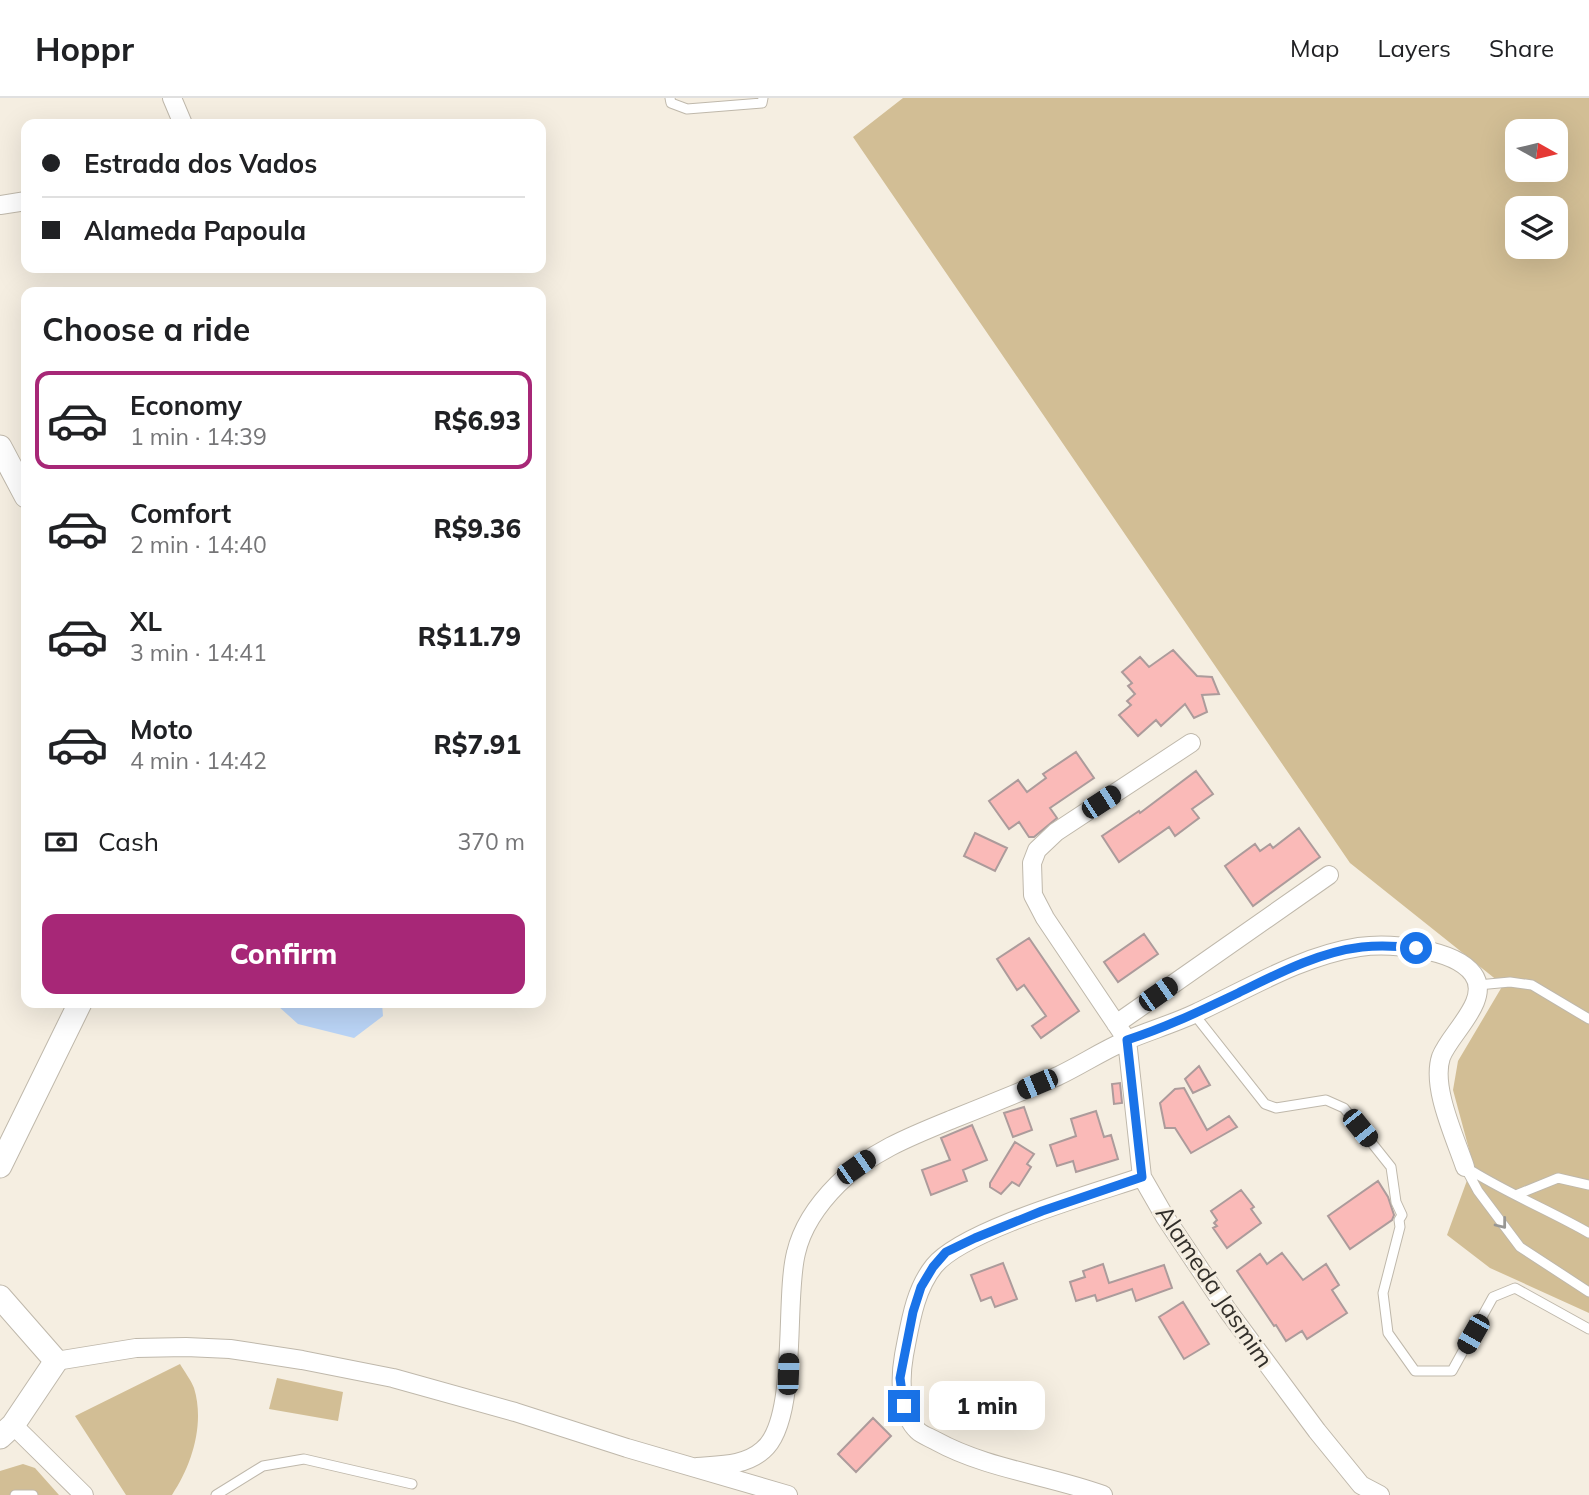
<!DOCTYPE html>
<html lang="en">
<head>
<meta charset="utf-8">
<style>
  body { margin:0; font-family:Mulish,sans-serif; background:#f2f2f2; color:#202124; height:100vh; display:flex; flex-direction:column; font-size:26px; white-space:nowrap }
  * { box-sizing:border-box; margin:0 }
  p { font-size:23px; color:#757577 }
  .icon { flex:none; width:38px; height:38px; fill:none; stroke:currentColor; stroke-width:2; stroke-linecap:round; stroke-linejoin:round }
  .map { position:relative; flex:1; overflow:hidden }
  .side { position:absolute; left:21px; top:189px; width:525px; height:721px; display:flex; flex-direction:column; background:#fff; border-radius:14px; box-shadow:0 7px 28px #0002 }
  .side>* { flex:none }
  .top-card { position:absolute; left:21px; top:21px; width:525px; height:154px; border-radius:14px; box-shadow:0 7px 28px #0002; display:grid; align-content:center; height:154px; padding:0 21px; background:#fff }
  .needle { width:46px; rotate:98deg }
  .fabs { position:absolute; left:1505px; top:21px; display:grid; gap:14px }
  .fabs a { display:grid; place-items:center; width:63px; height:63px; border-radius:14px; background:#fff; box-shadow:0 7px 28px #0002; font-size:35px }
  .end { position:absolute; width:32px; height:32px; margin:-16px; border:9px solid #1a73e8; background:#fff; box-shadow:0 0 0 4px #fff }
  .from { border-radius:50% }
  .bubble { position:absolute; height:49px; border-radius:14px; background:#fff; box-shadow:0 7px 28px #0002; font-size:23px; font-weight:800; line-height:49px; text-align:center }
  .car { position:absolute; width:21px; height:42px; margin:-21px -10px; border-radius:9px; box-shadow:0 0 5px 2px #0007; background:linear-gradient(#222 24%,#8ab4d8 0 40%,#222 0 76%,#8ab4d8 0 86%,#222 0) }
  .top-card b { display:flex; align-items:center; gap:24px; height:66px; font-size:26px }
  .top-card b+b { border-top:2px solid #e0e0e0 }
  .top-card i { width:18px; height:18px; background:#202124 }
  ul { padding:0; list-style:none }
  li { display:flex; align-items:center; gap:21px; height:98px; margin:0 14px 10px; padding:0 7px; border:4px solid transparent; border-radius:14px }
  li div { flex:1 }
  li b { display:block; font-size:26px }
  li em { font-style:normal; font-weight:800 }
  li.selected { border-color:#a72777 }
  li>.icon { width:63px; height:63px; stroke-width:1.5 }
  h2 { padding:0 21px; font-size:32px; line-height:84px }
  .pay { display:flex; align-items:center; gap:18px; height:77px; padding:0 21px; font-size:26px }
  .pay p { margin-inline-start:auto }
  .primary-button { display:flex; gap:14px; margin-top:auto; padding:14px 21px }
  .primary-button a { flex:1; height:80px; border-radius:14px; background:#a72777; color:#fff; font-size:28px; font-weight:800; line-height:80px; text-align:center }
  header { display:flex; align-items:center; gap:42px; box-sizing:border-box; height:98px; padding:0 35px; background:#fff; border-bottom:2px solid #e0e0e0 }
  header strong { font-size:33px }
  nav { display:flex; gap:38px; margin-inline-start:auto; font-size:24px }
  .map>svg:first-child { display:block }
  .green { fill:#d2be95; fill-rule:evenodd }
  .water { fill:#bad4f6 }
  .building { fill:#fabab8; stroke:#ac9b9b; stroke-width:2 }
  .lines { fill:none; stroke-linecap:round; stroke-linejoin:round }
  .service-casing { stroke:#bfb8ab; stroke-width:11 }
  .minor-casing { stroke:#bfb8ab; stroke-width:20 }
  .tertiary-casing { stroke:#bfb8ab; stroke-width:25 }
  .service { stroke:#fff; stroke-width:9 }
  .minor { stroke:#fff; stroke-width:18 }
  .tertiary { stroke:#fff; stroke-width:23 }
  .oneway { stroke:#989794 }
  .route { stroke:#1a73e8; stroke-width:9 }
  .labels { text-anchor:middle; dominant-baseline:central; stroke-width:6; stroke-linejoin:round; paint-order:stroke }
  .street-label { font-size:24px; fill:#322f2a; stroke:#f5eee1 }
</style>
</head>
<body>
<header>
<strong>Hoppr</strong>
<nav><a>Map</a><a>Layers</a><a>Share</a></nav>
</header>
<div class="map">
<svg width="1589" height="1397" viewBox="0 0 1589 1397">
  <rect width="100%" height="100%" fill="#f5eee1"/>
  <path class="green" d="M903,0H1589V1215L1490,1170L1447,1137L1473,1066L1453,992L1458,963L1503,887L1350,765L853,39ZM1517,33H1556V72H1517ZM1517,110H1556V149H1517Z
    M180,1266C184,1273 191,1282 194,1290C205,1326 192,1367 172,1397H126L75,1318Z
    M277,1280L343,1294L338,1323L269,1311Z
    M23,1366L35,1370L59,1397H0V1373Z"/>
  <path class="water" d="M268,905H382L383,918L354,940L298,926L278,908Z"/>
  <path class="building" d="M1173,552L1197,578L1212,579L1219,596L1202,597L1207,614L1194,620L1185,606L1161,628L1156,622L1138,638L1119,617L1131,607L1127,603L1135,596L1128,588L1132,585L1122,574L1140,559L1149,569Z
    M1076,654L1094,680L1050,710L1057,720L1034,739H1029L1019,724L1009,731L989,703L1018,682L1027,694L1046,680L1043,676Z
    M1196,673L1213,696L1192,711L1199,720L1175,738L1169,729L1119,764L1102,738L1139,713L1140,715Z
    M1299,730L1320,759L1253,808L1225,768L1255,746L1260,753L1270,746L1273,750Z
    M975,735L1007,750L995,773L964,758Z
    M1144,836L1158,856L1118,884L1104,864Z
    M1029,840L1079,913L1041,940L1032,928L1046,918L1024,887L1017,892L997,861Z
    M1199,968L1210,987L1193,995L1185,981Z
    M1120,985L1122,1005L1114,1006L1112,986Z
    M1184,990L1207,1032L1229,1018L1237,1029L1191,1055L1175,1030H1165L1160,1005L1175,991Z
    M1024,1009L1032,1032L1013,1039L1004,1015Z
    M1096,1013L1104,1039L1111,1037L1118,1061L1076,1074L1073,1063L1057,1068L1050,1047L1076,1038L1071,1021Z
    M972,1027L987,1062L963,1072L967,1083L931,1097L922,1072L950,1062L941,1040Z
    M1015,1044L1034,1056L1027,1066L1031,1069L1019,1088L1012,1084L1001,1096L990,1089V1085Z
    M1378,1083L1388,1099L1394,1117L1392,1122L1350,1151L1328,1118Z
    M1241,1092L1254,1109L1251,1111L1261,1125L1227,1150L1213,1130L1217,1128L1214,1125L1217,1122L1211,1113Z
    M1282,1155L1303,1182L1326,1166L1339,1187L1332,1192L1347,1215L1307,1241L1302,1233L1286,1243L1276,1227L1274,1228L1237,1173L1260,1156L1267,1166Z
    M1003,1165L1017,1201L995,1209L991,1199L981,1203L971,1177Z
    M1103,1166L1109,1185L1164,1167L1172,1190L1136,1203L1132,1191L1097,1203L1095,1197L1076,1203L1070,1184L1085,1179L1083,1173Z
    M1183,1204L1209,1246L1184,1261L1159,1219Z
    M873,1320L891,1338L856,1374L838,1356Z"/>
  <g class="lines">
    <g class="service-casing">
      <path id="service" d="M670,0L671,5L687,11L762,5L763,0
        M1478,887L1510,884L1532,887L1589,921
        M1194,916L1265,1006L1276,1010L1326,1002L1344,1010L1391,1069L1396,1104L1402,1117L1399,1122L1400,1129L1383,1195L1388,1235L1415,1273H1452L1493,1199L1515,1190L1589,1231
        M1465,1069L1478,1093L1520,1149L1589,1194
        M1467,1070C1506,1095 1549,1112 1589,1135
        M1516,1097L1558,1080L1589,1087
        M15,1397H33
        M216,1397L263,1368L304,1361L412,1386"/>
    </g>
    <g class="minor-casing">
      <path id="minor" d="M172,0L183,26
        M0,107L26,103
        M1191,645L1056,734L1037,752L1032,765L1033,797L1045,820L1127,942L1142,1079L1165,1119L1228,1213L1317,1333L1361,1387L1380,1397
        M1116,926L1329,777
        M56,1263L136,1250L186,1249L230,1251L302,1262L393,1280L515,1314L627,1350L788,1397
        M13,1327L84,1397
        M697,1369C720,1367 745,1368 763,1352C799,1322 784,1202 796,1155C802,1129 819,1105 838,1086C870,1054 911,1038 953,1021C988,1007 1023,993 1058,978C1081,967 1102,953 1125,943C1148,933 1173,926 1196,915C1248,891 1301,858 1359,849C1389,845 1454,850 1473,876C1492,902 1450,935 1441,959C1431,989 1455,1039 1465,1069
        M1103,1397C1048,1377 987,1371 936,1343C931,1340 922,1337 918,1333C899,1315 900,1280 904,1257C910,1227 914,1193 934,1168C963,1132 1095,1095 1142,1079"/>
    </g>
    <g class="tertiary-casing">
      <path id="tertiary" d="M0,349L26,398
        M0,1068L80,905
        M0,1199L56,1263L13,1327L0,1339"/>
    </g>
    <use href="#service" class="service"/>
    <use href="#minor" class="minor"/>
    <use href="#tertiary" class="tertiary"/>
  </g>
  <defs><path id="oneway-chevron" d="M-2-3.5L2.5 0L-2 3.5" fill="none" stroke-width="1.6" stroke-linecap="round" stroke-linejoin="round" transform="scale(1.75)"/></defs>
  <use class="oneway" href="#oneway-chevron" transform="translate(1502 1126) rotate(52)"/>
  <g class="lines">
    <path class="route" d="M904,1308L900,1280L913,1214L921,1189L933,1169L946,1154L975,1140L1042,1113L1142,1079L1127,942C1165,930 1200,913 1236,896C1275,877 1318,854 1362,849C1380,847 1398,848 1416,850"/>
  </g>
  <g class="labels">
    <g class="street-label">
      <text transform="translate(1215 1188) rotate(56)">Alameda Jasmim</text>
    </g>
  </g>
</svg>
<div class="fabs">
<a><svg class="needle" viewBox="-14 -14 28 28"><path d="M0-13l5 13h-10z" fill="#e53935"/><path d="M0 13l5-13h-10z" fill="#757577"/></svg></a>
<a><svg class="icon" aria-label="layers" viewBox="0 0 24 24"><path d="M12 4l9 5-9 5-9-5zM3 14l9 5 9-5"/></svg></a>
</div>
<i class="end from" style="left:1416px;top:850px"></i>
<i class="end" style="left:904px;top:1308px"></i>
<div class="bubble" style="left:929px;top:1283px;width:116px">1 min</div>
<i class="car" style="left:1101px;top:704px;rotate:57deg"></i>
<i class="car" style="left:1158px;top:896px;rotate:55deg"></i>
<i class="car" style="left:1037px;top:986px;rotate:247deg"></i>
<i class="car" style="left:1360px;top:1030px;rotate:141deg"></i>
<i class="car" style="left:856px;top:1069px;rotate:55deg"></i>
<i class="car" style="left:1473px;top:1236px;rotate:210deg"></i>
<i class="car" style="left:788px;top:1276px;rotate:2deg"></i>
<div class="top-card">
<b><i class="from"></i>Estrada dos Vados</b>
<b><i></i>Alameda Papoula</b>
</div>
<section class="side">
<h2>Choose a ride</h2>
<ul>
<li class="selected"><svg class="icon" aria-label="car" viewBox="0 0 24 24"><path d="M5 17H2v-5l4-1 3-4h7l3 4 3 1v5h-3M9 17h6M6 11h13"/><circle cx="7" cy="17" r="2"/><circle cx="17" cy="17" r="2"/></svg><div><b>Economy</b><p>1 min · 14:39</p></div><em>R$6.93</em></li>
<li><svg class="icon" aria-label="car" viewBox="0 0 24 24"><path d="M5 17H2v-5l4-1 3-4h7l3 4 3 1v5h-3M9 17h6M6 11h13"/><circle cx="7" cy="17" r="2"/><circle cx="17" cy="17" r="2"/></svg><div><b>Comfort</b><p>2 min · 14:40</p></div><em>R$9.36</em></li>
<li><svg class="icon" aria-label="car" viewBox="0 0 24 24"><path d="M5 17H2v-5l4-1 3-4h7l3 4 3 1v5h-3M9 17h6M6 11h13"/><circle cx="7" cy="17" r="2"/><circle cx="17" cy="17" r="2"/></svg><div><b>XL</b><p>3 min · 14:41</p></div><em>R$11.79</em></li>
<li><svg class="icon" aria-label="car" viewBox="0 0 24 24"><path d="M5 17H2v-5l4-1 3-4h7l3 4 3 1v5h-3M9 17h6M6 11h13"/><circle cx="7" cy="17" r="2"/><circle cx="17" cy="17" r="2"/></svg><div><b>Moto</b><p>4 min · 14:42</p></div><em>R$7.91</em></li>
</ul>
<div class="pay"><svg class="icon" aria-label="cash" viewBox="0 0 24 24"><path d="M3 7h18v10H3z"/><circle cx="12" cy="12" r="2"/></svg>Cash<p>370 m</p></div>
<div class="primary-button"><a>Confirm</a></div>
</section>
</div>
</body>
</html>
